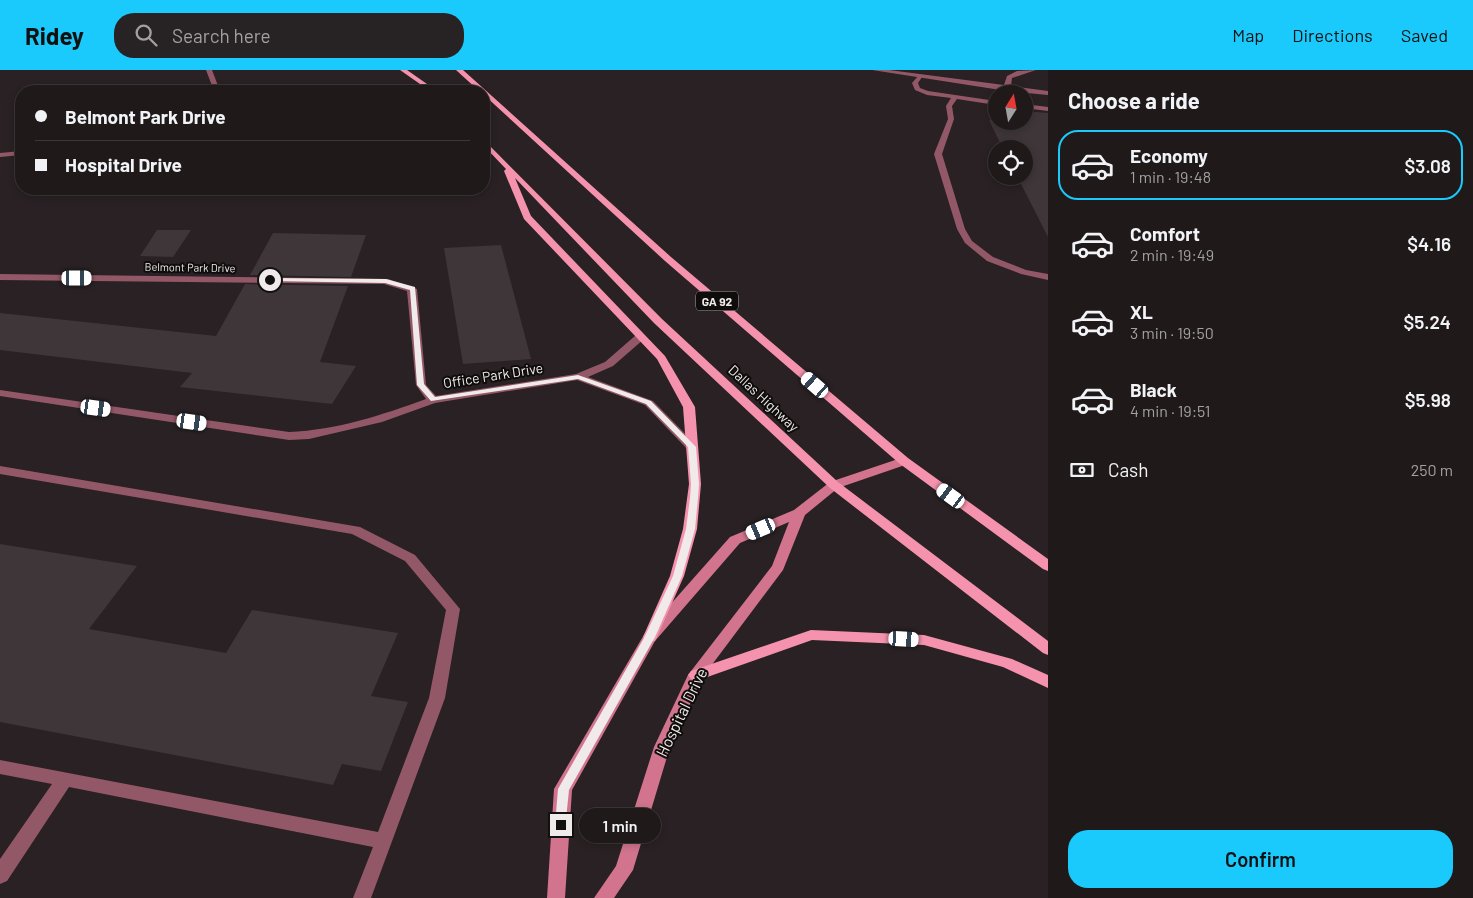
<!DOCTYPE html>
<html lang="en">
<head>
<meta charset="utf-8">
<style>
  body { margin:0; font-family:Barlow,sans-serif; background:#272223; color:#f1f3f6; height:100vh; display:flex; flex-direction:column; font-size:19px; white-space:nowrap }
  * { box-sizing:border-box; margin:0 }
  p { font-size:16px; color:#a1a0a2 }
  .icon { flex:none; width:28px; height:28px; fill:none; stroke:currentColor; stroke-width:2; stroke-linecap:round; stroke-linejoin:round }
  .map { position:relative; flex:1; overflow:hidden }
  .details { display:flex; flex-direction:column; background:#1f191a; width:425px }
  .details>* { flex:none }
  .hud { position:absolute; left:15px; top:15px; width:475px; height:110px; border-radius:20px; box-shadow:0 2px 8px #0003,0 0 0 1px #3c3839; display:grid; align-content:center; height:110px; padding:0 20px; background:#1f191a }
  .needle { width:32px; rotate:11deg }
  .buttons { position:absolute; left:988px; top:15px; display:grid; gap:10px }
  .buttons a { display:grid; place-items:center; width:45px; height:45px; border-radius:50%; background:#1f191a; box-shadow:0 2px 8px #0003,0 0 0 1px #3c3839; font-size:25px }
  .end { position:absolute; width:22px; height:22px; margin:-11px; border:6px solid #f0eaeb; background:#111; box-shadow:0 0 0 2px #111 }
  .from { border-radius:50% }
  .bubble { position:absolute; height:35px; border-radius:18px; background:#1f191a; box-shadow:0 2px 8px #0003,0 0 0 1px #3c3839; font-size:16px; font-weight:600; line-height:35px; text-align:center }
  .car { position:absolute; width:15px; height:30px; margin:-15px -8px; border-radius:6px; box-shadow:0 0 4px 1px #0007; background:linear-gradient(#fff 24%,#345 0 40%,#fff 0 76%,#345 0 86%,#fff 0) }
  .hud b { display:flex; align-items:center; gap:18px; height:48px; font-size:19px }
  .hud b+b { border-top:1px solid #3c3839 }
  .hud i { width:12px; height:12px; background:#f1f3f6 }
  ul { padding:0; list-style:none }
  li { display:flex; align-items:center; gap:15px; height:70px; margin:0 10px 8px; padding:0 10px; border:2px solid transparent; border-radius:20px }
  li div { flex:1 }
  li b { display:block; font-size:19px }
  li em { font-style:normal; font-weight:600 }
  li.current { border-color:#1bcafc }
  li>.icon { width:45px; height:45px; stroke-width:1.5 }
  h2 { padding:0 20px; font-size:22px; line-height:60px }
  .pay { display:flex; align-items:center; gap:12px; height:55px; padding:0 20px; font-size:19px }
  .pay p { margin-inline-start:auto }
  .cta { display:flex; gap:10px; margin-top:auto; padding:10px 20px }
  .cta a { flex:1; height:58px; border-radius:20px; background:#1bcafc; color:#111; font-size:20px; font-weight:600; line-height:58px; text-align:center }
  header { display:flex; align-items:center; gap:30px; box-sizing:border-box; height:70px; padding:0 25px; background:#1bcafc; color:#111 }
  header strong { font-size:24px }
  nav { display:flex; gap:28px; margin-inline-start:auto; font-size:18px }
  .search { width:350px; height:45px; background:#272223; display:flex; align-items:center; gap:12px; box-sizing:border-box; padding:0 18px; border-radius:20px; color:#a1a0a2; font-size:19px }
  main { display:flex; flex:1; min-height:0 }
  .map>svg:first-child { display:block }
  .building { fill:#3e3638 }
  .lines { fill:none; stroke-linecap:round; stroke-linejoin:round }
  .lane { fill:#935867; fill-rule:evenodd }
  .street { fill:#935867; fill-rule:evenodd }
  .secondary { fill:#d2748e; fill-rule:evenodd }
  .primary { fill:#f593ae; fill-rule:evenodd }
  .route { fill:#f0eaeb }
  .labels { text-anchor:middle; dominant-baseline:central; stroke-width:4; stroke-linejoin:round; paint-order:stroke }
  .far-street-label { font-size:11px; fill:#f0eaeb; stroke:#0f0c0c }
  .shield { fill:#0f0c0c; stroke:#aca7a8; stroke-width:1 }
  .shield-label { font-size:12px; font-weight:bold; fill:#f0eaeb }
  .street-label { font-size:14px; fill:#f0eaeb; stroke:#0f0c0c }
  .near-street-label { font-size:16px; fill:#f0eaeb; stroke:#0f0c0c }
</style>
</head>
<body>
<header>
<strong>Ridey</strong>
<div class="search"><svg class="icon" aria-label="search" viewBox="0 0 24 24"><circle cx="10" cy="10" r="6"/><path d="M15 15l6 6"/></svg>Search here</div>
<nav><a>Map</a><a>Directions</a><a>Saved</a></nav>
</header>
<main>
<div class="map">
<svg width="1048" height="828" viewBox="0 0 1048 828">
  <rect width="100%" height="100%" fill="#292123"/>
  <path class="building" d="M987,39L996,40V51H1024V41L1048,43V167L1017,106H1024V79H1003L989,50H993Z
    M157,160H191L173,187L140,186Z
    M273,163L366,165L351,207L250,205Z
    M501,175L531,289L463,294L444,178Z
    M245,214L348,216L320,292L356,296L332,334L180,317L192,303L0,280V243L216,266Z
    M0,474L137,496L89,559L226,583L252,540L398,563L371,626L408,632L381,701L342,694L333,715L0,652Z"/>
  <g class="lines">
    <path class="lane" d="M919,5L922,7L918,13L920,18L928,21L996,31V35L957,29L952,36L954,49L942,84L965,159L972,171L993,187L1026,200L1048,204V210L1021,204L987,191L965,173L957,159L934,84L948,49L946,36L951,28L927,25L915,20L912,13Z
      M1024,34L1048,37V41L1024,38Z
      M0,396L360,457L415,485L460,539L445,628L371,828H353L373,777L69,717L7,811L0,814V789L52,714L0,704V690L378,762L429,628L446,540L405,491L352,464L0,404Z"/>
    <path class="street" d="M206,0H212L220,21H214Z
      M872,0H889L1004,15L1007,6L1017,1L1036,0L1012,8L1011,16L1048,21V25L1007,21Z
      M21,81V85L0,87V83Z
      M0,204L388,209L417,219L426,315L436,326L576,304L605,292L636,265L640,264L645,267L644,269L613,296L588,307L653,331L698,377L692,381L688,380L645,335L577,310L435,333L382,352L309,369L289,370L0,326V320L289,362C337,360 382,345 426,329L416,315L407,221L384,214L0,210Z"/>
    <path class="secondary" d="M904,387L910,391L908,394L838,418L805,445L783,500L702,608L670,677L633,800L614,828H594L616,796L654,677L688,605L772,496L789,452L740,473L655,571L572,720L565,828H547L554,719L645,563L730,467L794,440L830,412Z"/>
    <path class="primary" d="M400,0H407L437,21H430Z
      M456,0H463L671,187L908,388L1048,489V501L1043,499L900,394L665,191L484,25V21H479Z
      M484,70L662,249L838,412L1048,571V585L1043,583L830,418L654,253L515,108L531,146L665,286L695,337L701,414L697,459L684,506L657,567L655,571L650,572L645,571L643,567L670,506L683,459L689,414L683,337L657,289L524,149L504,101L506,99L484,76Z
      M811,560L924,565L1012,589L1048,605V618L1003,597L924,575L812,570L696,611L691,609L688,605L691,601Z"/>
  </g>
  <path class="route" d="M270,208L386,209L415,217L424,314L435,327L578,305L651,331L696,377L699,414L698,428L695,459L682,506L655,567L569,720L565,759H557L555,755L558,719L645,566L673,506L686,459L690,428L691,414L688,377L646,334L578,309L431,331L417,315L410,220L385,213L268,211Z"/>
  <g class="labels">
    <g class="far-street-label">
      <text transform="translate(190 197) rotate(1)">Belmont Park Drive</text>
    </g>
    <rect class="shield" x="696" y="221.5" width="42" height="19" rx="4"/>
    <g class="shield-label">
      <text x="717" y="231">GA 92</text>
    </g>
    <g class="street-label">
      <text transform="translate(493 305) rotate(-9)">Office Park Drive</text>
      <text transform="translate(764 328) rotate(43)">Dallas Highway</text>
    </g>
    <g class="near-street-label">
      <text transform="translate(681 642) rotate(-64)">Hospital Drive</text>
    </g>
  </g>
</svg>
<div class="buttons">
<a><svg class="needle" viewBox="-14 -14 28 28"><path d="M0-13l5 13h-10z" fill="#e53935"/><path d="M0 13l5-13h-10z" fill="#a1a0a2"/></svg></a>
<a><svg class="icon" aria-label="locate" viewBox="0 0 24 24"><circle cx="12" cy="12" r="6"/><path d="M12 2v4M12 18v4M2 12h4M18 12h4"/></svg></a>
</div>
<i class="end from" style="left:270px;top:210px"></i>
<i class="end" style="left:561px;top:755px"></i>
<div class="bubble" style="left:579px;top:738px;width:82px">1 min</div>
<i class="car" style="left:77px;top:208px;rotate:90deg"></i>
<i class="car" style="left:815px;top:315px;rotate:311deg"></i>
<i class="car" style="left:96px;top:338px;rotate:98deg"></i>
<i class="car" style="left:192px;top:352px;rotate:98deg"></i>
<i class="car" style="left:951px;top:426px;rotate:306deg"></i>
<i class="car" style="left:761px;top:459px;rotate:247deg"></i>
<i class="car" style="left:904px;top:569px;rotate:93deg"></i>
<div class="hud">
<b><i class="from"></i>Belmont Park Drive</b>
<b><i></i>Hospital Drive</b>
</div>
</div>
<section class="details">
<h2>Choose a ride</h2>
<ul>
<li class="current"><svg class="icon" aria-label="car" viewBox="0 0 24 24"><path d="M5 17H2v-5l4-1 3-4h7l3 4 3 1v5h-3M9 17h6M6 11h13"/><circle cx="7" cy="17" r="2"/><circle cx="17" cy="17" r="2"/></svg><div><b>Economy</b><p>1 min · 19:48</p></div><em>$3.08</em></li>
<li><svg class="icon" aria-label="car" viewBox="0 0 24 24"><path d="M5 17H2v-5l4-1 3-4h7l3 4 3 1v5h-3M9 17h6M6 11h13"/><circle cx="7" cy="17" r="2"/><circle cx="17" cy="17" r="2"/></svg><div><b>Comfort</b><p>2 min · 19:49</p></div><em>$4.16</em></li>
<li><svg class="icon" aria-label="car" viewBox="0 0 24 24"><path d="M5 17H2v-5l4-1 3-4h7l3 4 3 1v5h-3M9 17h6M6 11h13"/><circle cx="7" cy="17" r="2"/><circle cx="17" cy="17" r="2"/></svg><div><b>XL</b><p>3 min · 19:50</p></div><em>$5.24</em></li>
<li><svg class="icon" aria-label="car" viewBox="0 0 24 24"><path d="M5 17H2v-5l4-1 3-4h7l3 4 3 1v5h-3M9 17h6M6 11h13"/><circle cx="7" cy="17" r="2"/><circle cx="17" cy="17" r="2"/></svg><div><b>Black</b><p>4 min · 19:51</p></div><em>$5.98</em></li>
</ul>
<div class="pay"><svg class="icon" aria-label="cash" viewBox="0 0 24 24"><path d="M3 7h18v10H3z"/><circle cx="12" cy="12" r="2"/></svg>Cash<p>250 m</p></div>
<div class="cta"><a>Confirm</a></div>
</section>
</main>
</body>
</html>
